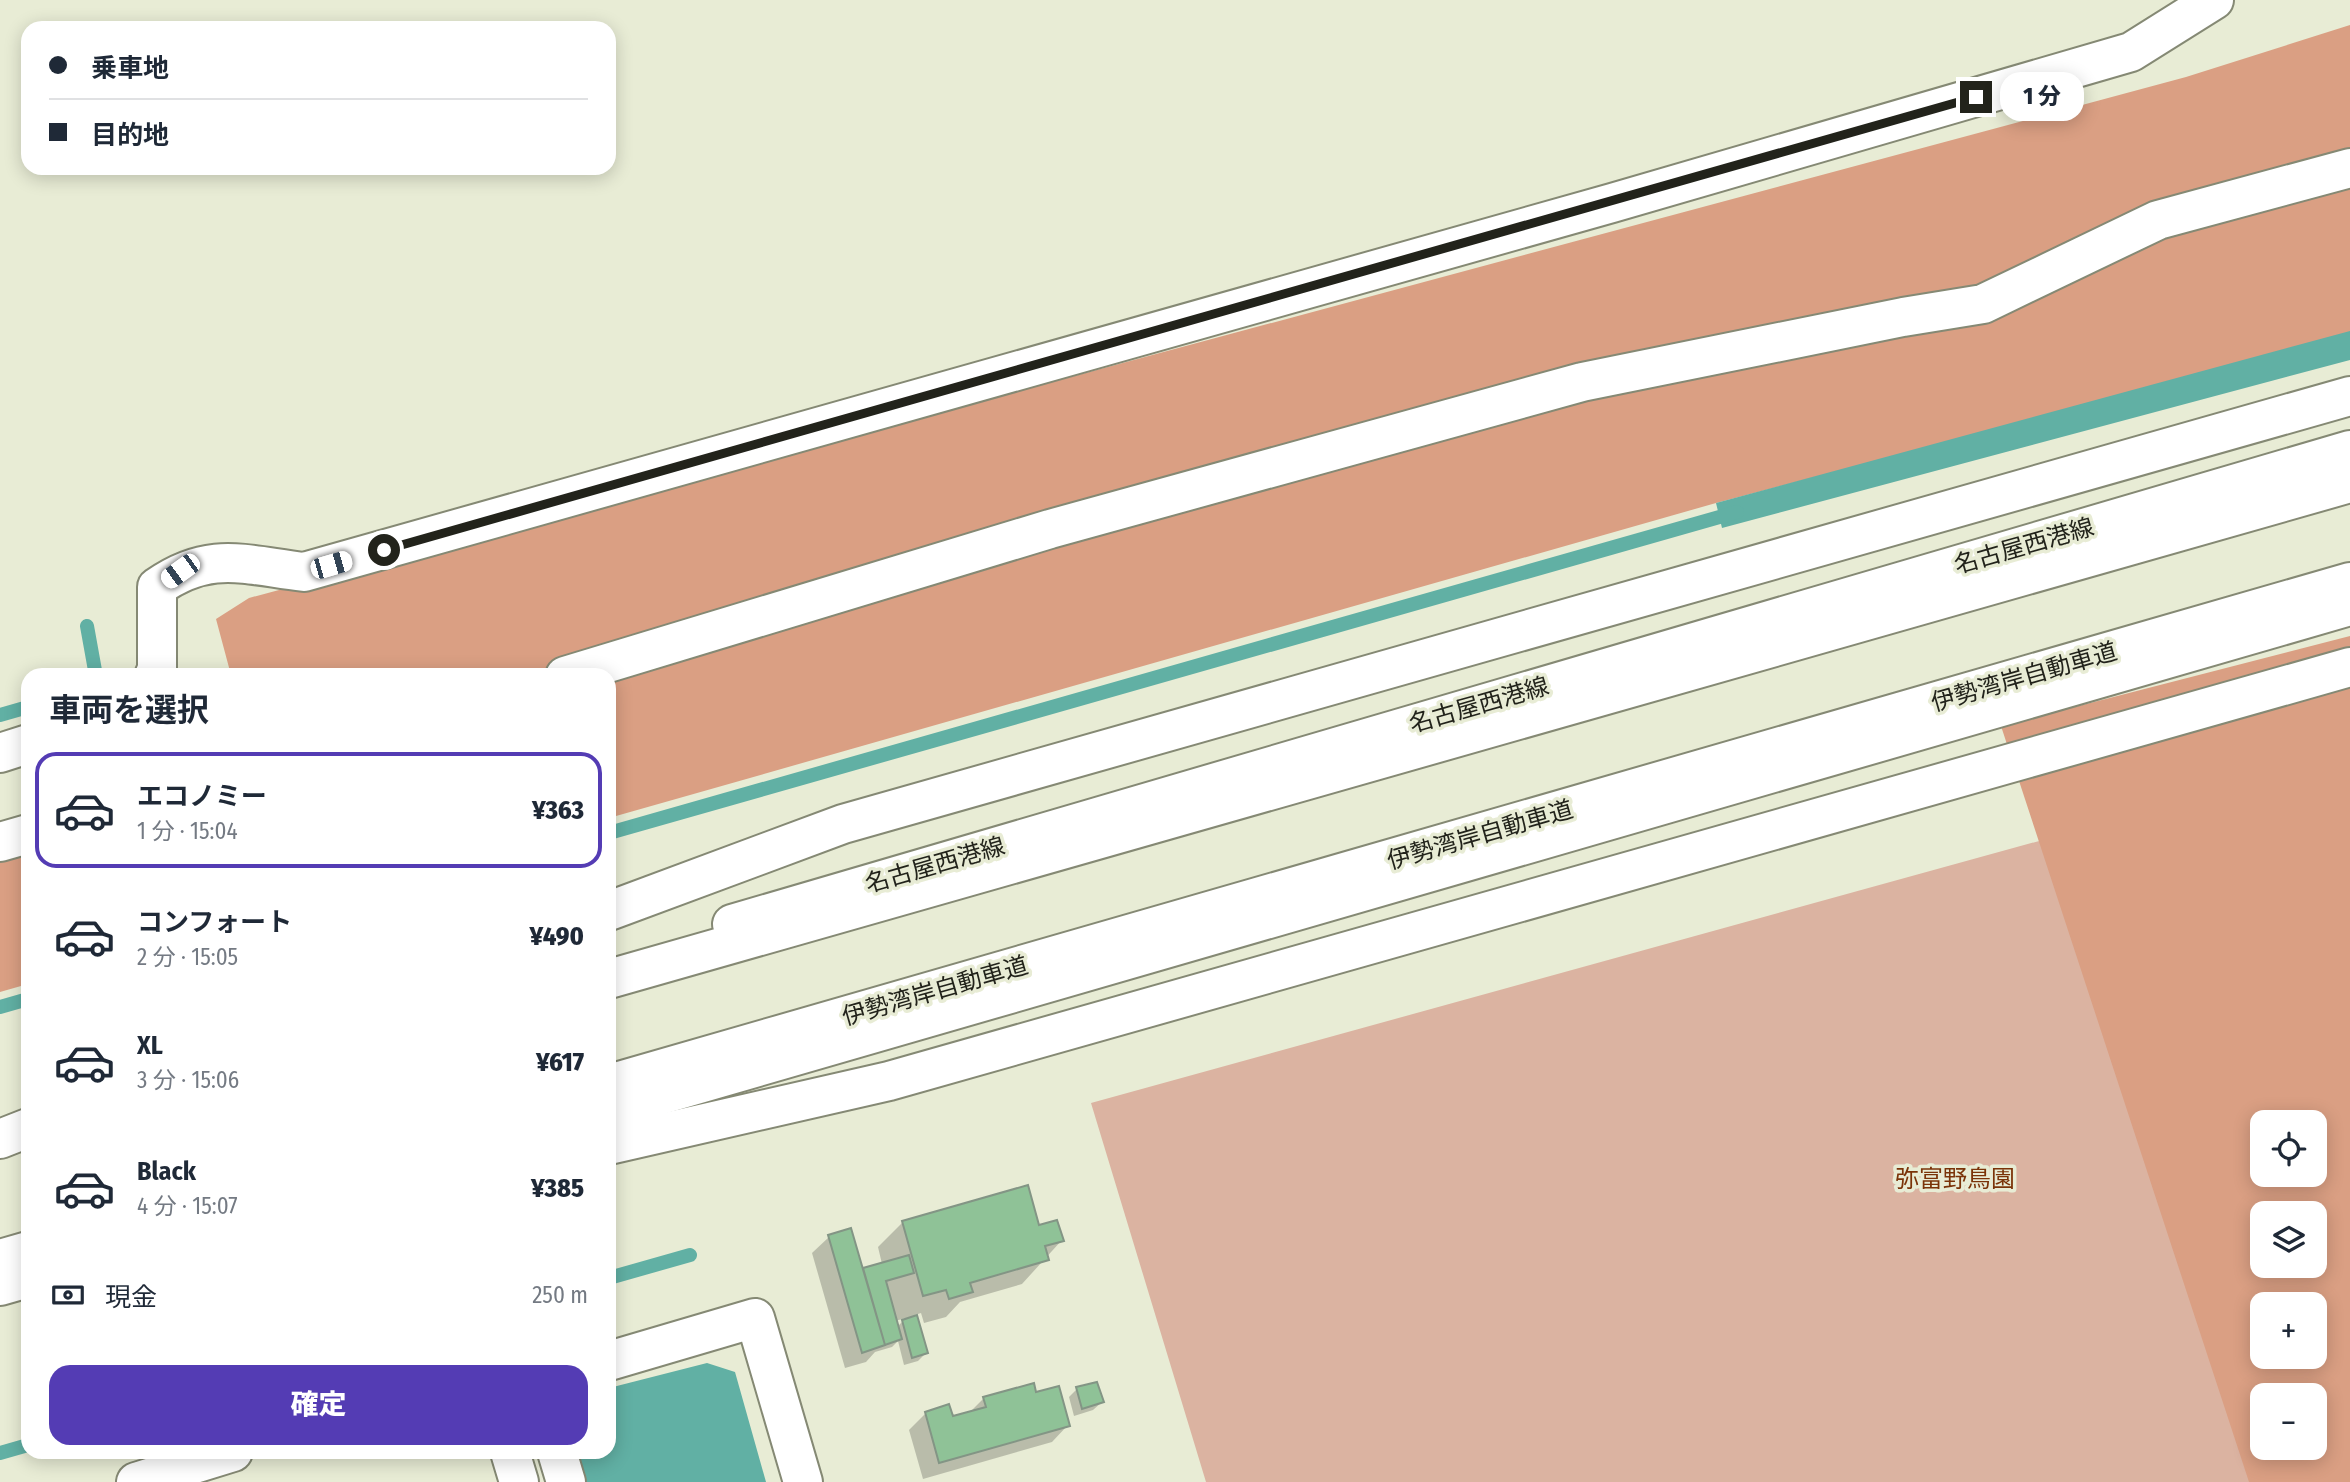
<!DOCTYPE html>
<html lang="ja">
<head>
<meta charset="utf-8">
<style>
  body { margin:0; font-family:"Fira Sans Condensed","Noto Sans JP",sans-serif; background:#f2f2f3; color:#1f2937; height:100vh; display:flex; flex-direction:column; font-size:26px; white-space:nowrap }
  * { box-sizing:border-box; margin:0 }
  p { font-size:23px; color:#747a83 }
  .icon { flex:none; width:38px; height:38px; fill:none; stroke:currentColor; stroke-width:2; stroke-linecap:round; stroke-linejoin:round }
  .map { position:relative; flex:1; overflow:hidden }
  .side { position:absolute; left:21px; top:668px; width:595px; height:791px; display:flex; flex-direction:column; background:#fff; border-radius:21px; box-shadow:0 4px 18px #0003 }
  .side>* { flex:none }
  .top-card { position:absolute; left:21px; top:21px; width:595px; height:154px; border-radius:21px; box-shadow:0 4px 18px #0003; display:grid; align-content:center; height:154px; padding:0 28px; background:#fff }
  .fabs { position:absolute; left:2250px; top:1110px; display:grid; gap:14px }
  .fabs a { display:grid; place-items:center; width:77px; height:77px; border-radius:14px; background:#fff; box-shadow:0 4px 18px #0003; font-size:35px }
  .end { position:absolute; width:32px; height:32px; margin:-16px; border:9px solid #22231b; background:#fff; box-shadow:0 0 0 4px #fff }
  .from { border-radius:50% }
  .bubble { position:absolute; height:49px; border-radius:21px; background:#fff; box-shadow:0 4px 18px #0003; font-size:23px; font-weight:800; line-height:49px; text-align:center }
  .car { position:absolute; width:21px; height:42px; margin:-21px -10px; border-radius:9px; box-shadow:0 0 5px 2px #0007; background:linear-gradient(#fff 24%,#345 0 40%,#fff 0 76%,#345 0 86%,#fff 0) }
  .top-card b { display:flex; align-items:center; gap:24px; height:66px; font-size:26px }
  .top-card b+b { border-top:2px solid #e0e1e3 }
  .top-card i { width:18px; height:18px; background:#1f2937 }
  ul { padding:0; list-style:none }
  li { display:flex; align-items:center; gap:21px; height:116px; margin:0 14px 10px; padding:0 14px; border:4px solid transparent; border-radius:21px }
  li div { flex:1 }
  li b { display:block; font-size:26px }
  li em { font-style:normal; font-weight:800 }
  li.selected { border-color:#543cb4 }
  li>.icon { width:63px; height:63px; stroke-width:1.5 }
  h2 { padding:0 28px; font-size:32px; line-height:84px }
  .pay { display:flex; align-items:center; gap:18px; height:77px; padding:0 28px; font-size:26px }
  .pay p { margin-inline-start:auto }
  .action { display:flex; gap:14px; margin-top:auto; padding:14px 28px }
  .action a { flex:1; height:80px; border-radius:21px; background:#543cb4; color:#fff; font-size:28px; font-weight:800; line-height:80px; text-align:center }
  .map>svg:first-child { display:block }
  .green { fill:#dbb3a1; fill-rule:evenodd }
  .forest { fill:#da9f83; fill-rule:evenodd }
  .water { fill:#61b0a4 }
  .shadow { fill:#0003; fill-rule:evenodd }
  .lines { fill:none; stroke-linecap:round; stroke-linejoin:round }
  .stream { stroke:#61b0a4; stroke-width:14 }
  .building { fill:#8fc297; stroke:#839585; stroke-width:2 }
  .minor-casing { stroke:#858974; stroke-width:42 }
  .major-casing { stroke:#858974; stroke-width:42 }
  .highway-casing { stroke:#858974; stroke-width:42 }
  .minor { stroke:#fff; stroke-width:38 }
  .major { stroke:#fff; stroke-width:38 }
  .highway { stroke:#fff; stroke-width:38 }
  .route { stroke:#22231b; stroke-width:9 }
  .labels { text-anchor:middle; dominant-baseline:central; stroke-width:7; stroke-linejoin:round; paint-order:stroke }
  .street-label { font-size:24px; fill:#22231b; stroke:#e8ecd5 }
  .park-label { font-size:24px; fill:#7a3308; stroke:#e8ecd5 }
</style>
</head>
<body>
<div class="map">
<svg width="2350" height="1482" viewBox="0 0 2350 1482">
  <rect width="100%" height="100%" fill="#e8ecd5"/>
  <path class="green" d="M2350,755V1482H1206L1091,1103ZM2263,1122H2315V1174H2263ZM2263,1213H2315V1265H2263ZM2263,1304H2315V1356H2263ZM2263,1395H2315V1447H2263Z"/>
  <path class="forest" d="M2350,25V336L1716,503L609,818V676L231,675L216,619L249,598L2186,77Z
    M2350,636V1482H2249L2001,726ZM2263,1122H2315V1174H2263ZM2263,1213H2315V1265H2263ZM2263,1304H2315V1356H2263ZM2263,1395H2315V1447H2263Z
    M28,848V984L0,992V856Z"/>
  <path class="water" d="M2350,331V360L1722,528L1716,503Z
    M707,1363L735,1372L766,1482H577L568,1453L609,1452V1388Z"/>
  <path class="shadow" d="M903,1222L1038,1228L1062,1240L1022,1284L960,1302L946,1317L924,1323L921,1313L915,1315L926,1353L918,1361L904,1365L898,1341L892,1347L875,1352L866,1362L845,1368L812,1253L829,1237L862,1272L882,1264L878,1247ZM906,1318L897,1327L895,1321Z
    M1033,1385L1035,1394L1068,1425L1052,1442L923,1479L909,1430L926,1413L951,1419L968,1414L983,1399Z
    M1077,1389L1102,1402L1093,1410L1074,1416L1069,1397Z"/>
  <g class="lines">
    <path class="stream" d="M87,626L96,676
      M0,715L28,707
      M609,833L1737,512
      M0,1007L28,999
      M609,1278L690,1255
      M0,1453L28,1445"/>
  </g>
  <path class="building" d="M1028,1185L1039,1225L1057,1220L1064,1241L1045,1246L1049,1260L970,1283L973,1292L949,1299L946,1290L923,1296L902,1221Z
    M851,1228L885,1345L862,1353L828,1235Z
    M909,1255L914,1273L886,1281L902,1339L885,1345L863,1268Z
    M917,1315L928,1353L912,1358L902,1320Z
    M1097,1382L1104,1402L1082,1409L1076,1387Z
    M1034,1383L1036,1392L1059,1386L1070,1426L939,1463L925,1412L949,1404L953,1416L986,1407L983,1397Z"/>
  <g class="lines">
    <g class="minor-casing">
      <path id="minor" d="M154,676L157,669V587C210,550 244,565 304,572L1612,203L2131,52L2214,0
        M565,676L1050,529L1582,382L1903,317L1983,304L2158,220L2350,168
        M0,753L28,744
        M0,842L28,834
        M609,1361L755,1318L803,1482
        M510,1452L519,1482
        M557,1452L566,1482
        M136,1482L233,1452"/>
    </g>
    <g class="major-casing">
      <path id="major" d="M732,924L2350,450
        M609,1110L2350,606
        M0,1286L28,1278"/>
    </g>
    <g class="highway-casing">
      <path id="highway" d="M609,911L843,824L2350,396
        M609,979L2350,483
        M609,1084L2350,582
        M0,1139L28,1128
        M609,1145L889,1081L2350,667
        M0,1259L28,1251"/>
    </g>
    <use href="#minor" class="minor"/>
    <use href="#major" class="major"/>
    <use href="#highway" class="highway"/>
  </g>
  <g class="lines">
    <path class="route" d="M384,550L1976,97"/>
  </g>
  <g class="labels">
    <g class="street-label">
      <text transform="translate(2024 546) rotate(-16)">名古屋西港線</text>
      <text transform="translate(2024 677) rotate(-16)">伊勢湾岸自動車道</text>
      <text transform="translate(1479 705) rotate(-16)">名古屋西港線</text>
      <text transform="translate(1480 835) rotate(-16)">伊勢湾岸自動車道</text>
      <text transform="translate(935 865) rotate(-16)">名古屋西港線</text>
      <text transform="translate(935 991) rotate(-16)">伊勢湾岸自動車道</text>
    </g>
    <g class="park-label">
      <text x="1955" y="1179">弥富野鳥園</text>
    </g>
  </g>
</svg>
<div class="fabs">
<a><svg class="icon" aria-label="locate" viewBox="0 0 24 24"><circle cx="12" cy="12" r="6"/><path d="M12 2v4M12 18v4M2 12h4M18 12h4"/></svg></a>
<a><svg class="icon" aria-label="layers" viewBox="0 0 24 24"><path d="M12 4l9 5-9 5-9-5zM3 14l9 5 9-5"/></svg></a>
<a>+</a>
<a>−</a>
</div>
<i class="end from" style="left:384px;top:550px"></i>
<i class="end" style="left:1976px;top:97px"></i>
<div class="bubble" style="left:2000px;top:72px;width:84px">1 分</div>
<i class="car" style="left:331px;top:565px;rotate:74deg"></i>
<i class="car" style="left:180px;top:571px;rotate:234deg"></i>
<div class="top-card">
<b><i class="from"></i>乗車地</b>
<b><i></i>目的地</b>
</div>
<section class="side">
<h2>車両を選択</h2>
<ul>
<li class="selected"><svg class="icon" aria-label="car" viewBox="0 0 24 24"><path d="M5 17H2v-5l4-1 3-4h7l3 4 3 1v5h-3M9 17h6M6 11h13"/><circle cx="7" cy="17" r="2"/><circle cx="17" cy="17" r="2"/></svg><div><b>エコノミー</b><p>1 分 · 15:04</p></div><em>¥363</em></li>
<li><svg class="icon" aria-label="car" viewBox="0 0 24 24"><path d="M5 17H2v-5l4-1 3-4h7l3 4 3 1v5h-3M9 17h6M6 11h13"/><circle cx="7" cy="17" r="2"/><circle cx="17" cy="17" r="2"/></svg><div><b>コンフォート</b><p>2 分 · 15:05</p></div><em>¥490</em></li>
<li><svg class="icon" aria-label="car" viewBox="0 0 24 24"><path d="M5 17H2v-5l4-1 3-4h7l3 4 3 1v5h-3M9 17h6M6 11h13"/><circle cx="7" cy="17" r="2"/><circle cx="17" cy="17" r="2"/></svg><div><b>XL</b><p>3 分 · 15:06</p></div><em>¥617</em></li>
<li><svg class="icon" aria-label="car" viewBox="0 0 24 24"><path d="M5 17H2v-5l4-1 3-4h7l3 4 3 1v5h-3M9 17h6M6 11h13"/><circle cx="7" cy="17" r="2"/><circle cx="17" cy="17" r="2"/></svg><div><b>Black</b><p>4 分 · 15:07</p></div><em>¥385</em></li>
</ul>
<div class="pay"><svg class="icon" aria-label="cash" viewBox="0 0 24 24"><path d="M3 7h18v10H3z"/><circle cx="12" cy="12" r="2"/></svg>現金<p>250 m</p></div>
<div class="action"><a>確定</a></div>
</section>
</div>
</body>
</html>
